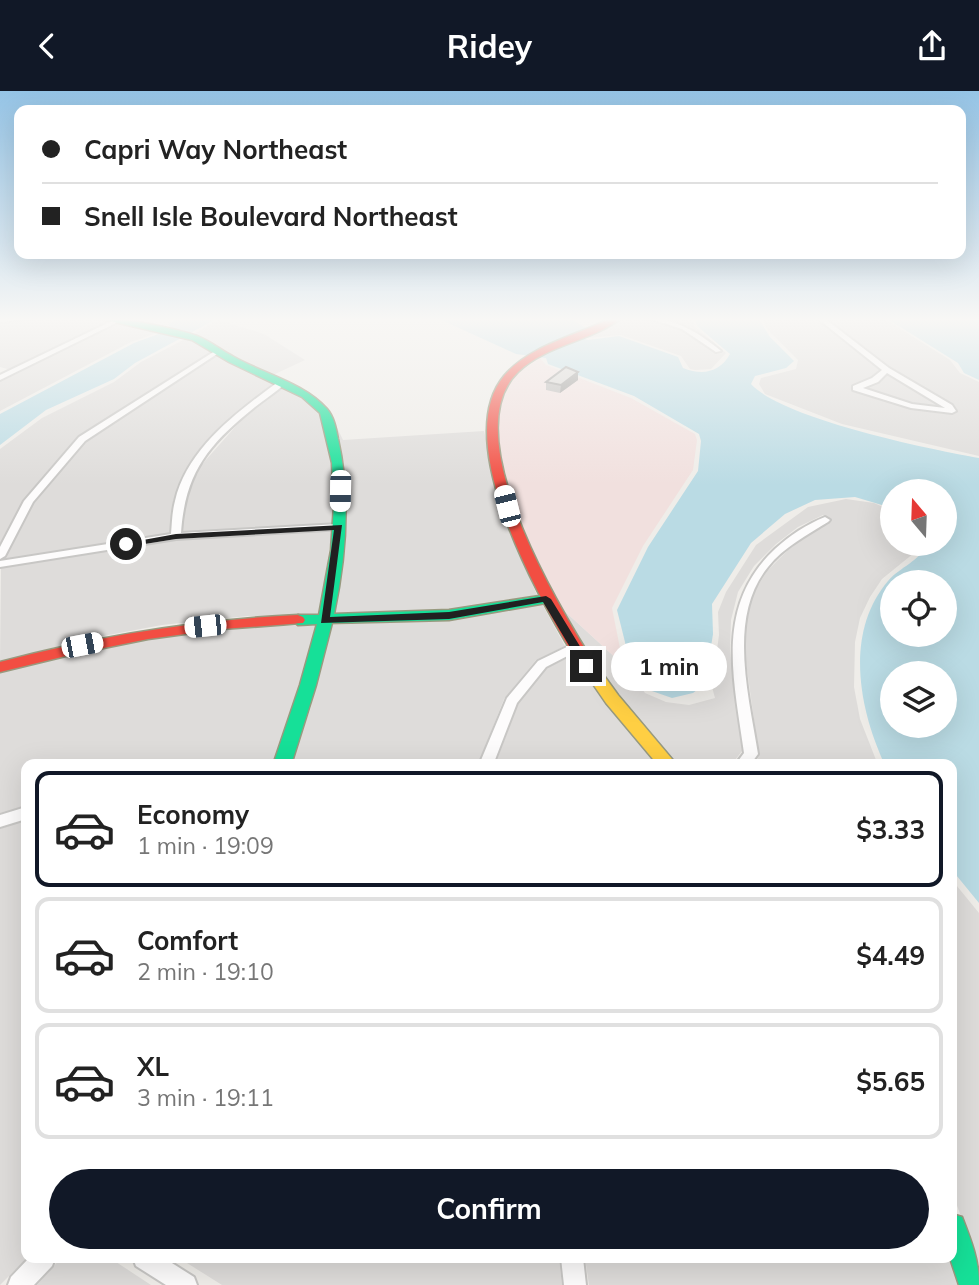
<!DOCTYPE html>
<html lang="en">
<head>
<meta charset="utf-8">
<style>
  body { margin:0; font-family:Mulish,sans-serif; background:#f6f6f6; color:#222; height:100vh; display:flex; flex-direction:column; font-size:26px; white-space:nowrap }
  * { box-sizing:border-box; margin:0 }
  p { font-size:23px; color:#767676 }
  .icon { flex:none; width:38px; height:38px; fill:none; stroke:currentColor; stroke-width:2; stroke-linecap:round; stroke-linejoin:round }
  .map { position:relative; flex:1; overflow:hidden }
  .panel { position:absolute; left:21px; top:668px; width:936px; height:504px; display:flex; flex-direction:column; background:#fff; border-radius:14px; box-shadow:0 7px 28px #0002 }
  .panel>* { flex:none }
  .guide { position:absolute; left:14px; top:14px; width:952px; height:154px; border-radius:14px; box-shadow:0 7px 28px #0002; display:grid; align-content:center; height:154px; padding:0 28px; background:#fff }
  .needle { width:46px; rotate:341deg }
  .tools { position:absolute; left:880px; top:388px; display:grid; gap:14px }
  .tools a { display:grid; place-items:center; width:77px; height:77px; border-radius:50%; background:#fff; box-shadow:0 7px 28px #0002; font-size:35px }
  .end { position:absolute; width:32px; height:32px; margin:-16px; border:9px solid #212121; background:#fff; box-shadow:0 0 0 4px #fff }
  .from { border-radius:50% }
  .bubble { position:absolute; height:49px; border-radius:24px; background:#fff; box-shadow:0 7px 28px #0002; font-size:23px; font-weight:700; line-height:49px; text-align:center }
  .car { position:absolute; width:21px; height:42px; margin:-21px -10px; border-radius:9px; box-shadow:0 0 5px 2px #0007; background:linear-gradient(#fff 24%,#345 0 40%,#fff 0 76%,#345 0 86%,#fff 0) }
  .guide b { display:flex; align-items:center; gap:24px; height:66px; font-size:26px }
  .guide b+b { border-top:2px solid #e0e0e0 }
  .guide i { width:18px; height:18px; background:#222 }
  ul { padding:12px 0 0; list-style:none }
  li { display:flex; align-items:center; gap:21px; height:116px; margin:0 14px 10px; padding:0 14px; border:4px solid #e0e0e0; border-radius:14px }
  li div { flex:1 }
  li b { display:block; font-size:26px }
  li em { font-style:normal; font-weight:700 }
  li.current { border-color:#111827 }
  li>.icon { width:63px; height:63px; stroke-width:1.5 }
  .cta { display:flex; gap:14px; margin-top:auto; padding:14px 28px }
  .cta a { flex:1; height:80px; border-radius:42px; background:#111827; color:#fff; font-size:28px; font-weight:700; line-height:80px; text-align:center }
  header { display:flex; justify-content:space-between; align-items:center; height:91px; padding:0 28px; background:#111827; color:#fff; font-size:32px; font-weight:700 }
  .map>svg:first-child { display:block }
  .residential { fill:#dedcda }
  .commercial { fill:#f1e0de }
  .water { fill:#badbe4; fill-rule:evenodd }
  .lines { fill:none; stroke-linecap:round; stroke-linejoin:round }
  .street-casing { stroke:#c8c7c5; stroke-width:4 }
  .fast-casing { stroke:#989a7f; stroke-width:3 }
  .slow-casing { stroke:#989a7f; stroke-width:3 }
  .jam-casing { stroke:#989a7f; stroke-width:3 }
  .street { fill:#fdfcfc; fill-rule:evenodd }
  .fast { fill:#16e098; fill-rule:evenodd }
  .slow { fill:#ffcf43; fill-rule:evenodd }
  .jam { fill:#f24e42; fill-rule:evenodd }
  .wall { fill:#b9b7b5 }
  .shaded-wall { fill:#969593 }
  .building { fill:#d7d5d2; stroke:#969593; stroke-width:2 }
  .route { fill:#212121 }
</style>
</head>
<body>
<header><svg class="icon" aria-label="back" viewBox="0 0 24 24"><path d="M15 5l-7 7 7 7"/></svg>Ridey<svg class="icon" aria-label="share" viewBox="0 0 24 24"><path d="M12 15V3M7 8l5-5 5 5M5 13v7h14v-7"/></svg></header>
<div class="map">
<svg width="979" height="1194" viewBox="0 0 979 1194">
  <rect width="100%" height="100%" fill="#efede9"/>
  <path class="residential" d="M49,227H88L110,231L11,279L0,276V231Z
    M622,227H646L681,238L716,263L723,262L687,236L657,227H692L694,235L726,262L711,278L695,279L690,278L681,265L621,244L586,247Z
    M762,227H816L881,278L871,287L852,294L854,299L911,317L945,323L958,321L890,278L824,227H883L950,269L960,282L979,291V365L842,333L765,303L759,293L761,287L796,278L798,269L767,238Z
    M218,229L264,243L305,269L273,284L308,301L329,320L343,349L484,340L509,439L537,504L447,520L332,525L345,438V400L338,343L329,320L306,301L192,244Z
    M116,232L160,241L131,251L0,320V289Z
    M187,247L212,262L78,348L23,410L0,453V358L42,327L114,291L141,271Z
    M217,265L275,293L244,316L186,379L174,407L170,443L4,469L34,410L87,349Z
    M888,283L945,316L947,318L912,313L861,297L880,291Z
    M281,296L299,304L319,322L328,343L334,400L333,432L182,441L185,406L196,380L252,317Z
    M846,408L874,412L892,420V453H920L914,462L882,488L870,506L860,527L855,551L854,596L860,628L878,674H754L759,665L745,564V532L751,506L767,480L788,459L809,442L832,430L823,424L798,436L776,453L754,475L738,501L731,529L730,561L742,660L731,674H677L632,625L582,560L559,515L630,580L645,602L666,611L689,614L715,607L712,596L719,544L718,521L726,501L756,454L808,416Z
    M332,440L319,525H248L162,534L82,549L0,571L1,476L175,449Z
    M542,513L565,555L536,569L504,608L478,674H290L311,616L330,534L449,529Z
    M247,535H317L296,614L276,668L204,669L173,674H26V714L0,723V581L81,559L160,544Z
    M571,565L620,630L658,674H495L518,613L547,577Z
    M26,729L27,1167L0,1194V738Z
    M952,789L979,822V1174L952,1101Z
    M61,1167H110L151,1194H37Z
    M179,1167H559L562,1194H222Z
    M585,1167H950L960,1194H589Z"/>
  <path class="commercial" d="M540,267L546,274L631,307L695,343L697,349L693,379L643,455L612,517L622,567L630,580L559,515L528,456L512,409L495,340L499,314L511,287Z"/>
  <path class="water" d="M180,227H218L135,272L114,288L46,319L0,354V323L134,252L172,238L168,233Z
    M437,227H569L586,237L573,244L588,249L619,245L678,266L683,277C703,285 720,281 730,263L697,235L695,227H758L770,246L794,270L786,277L755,285L751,293C783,328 929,358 979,367V812L952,779V674H885C859,618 844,542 888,490C900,476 920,470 927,453H945V401H892V417L855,406L815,409L785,423L751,452L712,513L713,543L705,593L693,602L672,607L649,599L629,567L617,519L648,456L698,380L701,350L699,343L634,305L548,273L546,267L516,263ZM892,492H945V544H892ZM892,583H945V635H892Z
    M886,227H979V289L964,282L958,272Z"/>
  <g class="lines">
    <g class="street-casing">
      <path id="street" d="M0,227H33L0,231Z
        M648,227C675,227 701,243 721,260L716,261L682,238Z
        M817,227H824L889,277L952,314L956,320L952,322L911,317L853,299V295L872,287L882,279ZM887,282L945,317L912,313L863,297L878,291Z
        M116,228L118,231L0,289V284Z
        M215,260L220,261L85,350L33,411L5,465L0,468V456L24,410L79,346Z
        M278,291L285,293C276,301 265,308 255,316C209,353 185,381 181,442L339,433L344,436L342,438L176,448L0,476V470L171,443C172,432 172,421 175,410C187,358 237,321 278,291Z
        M825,426L830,429L828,431C807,444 784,456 768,476C727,526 749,605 758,663L750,674H735L744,662C734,588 714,515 775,458C789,445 807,433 825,426Z
        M573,553L579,557L577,560L546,576L517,612L493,674H479L507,607L538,570Z
        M26,716V728L0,736V724Z
        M29,1167H55L52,1175L34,1194H8L11,1186Z
        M133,1167H164L194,1186L197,1194H166L136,1175Z
        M561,1167H583L586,1194H564Z"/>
    </g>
    <g class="fast-casing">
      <path id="fast" d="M97,227C120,226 175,237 197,245C210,250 222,260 234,266C264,283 304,292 327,318C334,326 336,338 338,348C351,406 346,466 334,523L449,519L546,504L553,508L546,512L449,529L332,532L316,594L291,674H273L300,594L317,533L298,534L291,529L298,524H319L331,459L334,414L332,372L320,322L302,306L229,271L192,249Z
        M952,1123L962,1126C971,1149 979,1169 979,1194H959L950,1167H952Z"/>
    </g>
    <g class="slow-casing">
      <path id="slow" d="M581,559L586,560L618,604L677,674H658L606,612L573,564Z"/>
    </g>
    <g class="jam-casing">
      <path id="jam" d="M611,227H621C591,251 547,253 518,281C456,341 553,506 589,564L581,569L576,568C539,508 450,350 504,285C530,254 576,245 611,227Z
        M298,524L303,526L305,529L303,532L222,538L148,548L74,563L0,581V571C98,545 196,529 298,524Z"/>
    </g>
    <use href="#street" class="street"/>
    <use href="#fast" class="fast"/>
    <use href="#slow" class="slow"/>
    <use href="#jam" class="jam"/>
  </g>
  <path class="wall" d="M578,281V289L560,302L546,299V291Z"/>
  <path class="shaded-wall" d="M578,281V289L560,302L561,294Z"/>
  <path class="building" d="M566,276L578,281L561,294L546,291Z"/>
  <linearGradient id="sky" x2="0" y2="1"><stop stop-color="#95c4e6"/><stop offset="0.58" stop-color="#f8f7f5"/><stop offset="1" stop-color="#f8f7f5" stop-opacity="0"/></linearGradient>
  <rect width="979" height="394" fill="url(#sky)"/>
  <path class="route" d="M342,434L330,526L449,521L546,505L551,508L592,575L583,578L543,511L449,528L321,532L334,439L176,448L126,456L121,453L176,443Z"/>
</svg>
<div class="tools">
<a><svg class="needle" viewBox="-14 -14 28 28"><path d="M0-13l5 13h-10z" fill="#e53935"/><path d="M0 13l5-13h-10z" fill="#767676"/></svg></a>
<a><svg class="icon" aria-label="locate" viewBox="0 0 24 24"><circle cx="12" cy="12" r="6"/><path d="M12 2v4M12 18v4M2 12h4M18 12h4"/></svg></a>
<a><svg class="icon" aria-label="layers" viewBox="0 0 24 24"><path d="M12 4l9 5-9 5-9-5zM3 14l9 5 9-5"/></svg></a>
</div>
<i class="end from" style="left:126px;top:453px"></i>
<i class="end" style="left:586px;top:575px"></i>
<div class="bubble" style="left:611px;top:551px;width:116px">1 min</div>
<i class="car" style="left:340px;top:400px;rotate:181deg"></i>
<i class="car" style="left:507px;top:415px;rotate:346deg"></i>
<i class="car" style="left:205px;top:535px;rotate:264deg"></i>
<i class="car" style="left:82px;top:554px;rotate:79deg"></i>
<div class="guide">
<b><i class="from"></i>Capri Way Northeast</b>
<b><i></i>Snell Isle Boulevard Northeast</b>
</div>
<section class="panel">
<ul>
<li class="current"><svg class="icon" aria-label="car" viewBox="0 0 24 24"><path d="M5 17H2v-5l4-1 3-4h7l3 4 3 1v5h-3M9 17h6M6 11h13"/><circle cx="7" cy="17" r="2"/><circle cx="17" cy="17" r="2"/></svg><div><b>Economy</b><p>1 min · 19:09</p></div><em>$3.33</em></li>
<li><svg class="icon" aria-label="car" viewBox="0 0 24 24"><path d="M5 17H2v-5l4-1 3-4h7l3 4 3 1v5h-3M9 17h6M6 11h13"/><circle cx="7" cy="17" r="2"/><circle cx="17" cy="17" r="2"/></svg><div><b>Comfort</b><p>2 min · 19:10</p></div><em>$4.49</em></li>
<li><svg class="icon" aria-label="car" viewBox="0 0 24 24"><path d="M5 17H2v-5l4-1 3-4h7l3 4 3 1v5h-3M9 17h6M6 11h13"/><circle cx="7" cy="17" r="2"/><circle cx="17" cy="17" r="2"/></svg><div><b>XL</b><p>3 min · 19:11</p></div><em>$5.65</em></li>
</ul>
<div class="cta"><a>Confirm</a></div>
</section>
</div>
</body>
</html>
